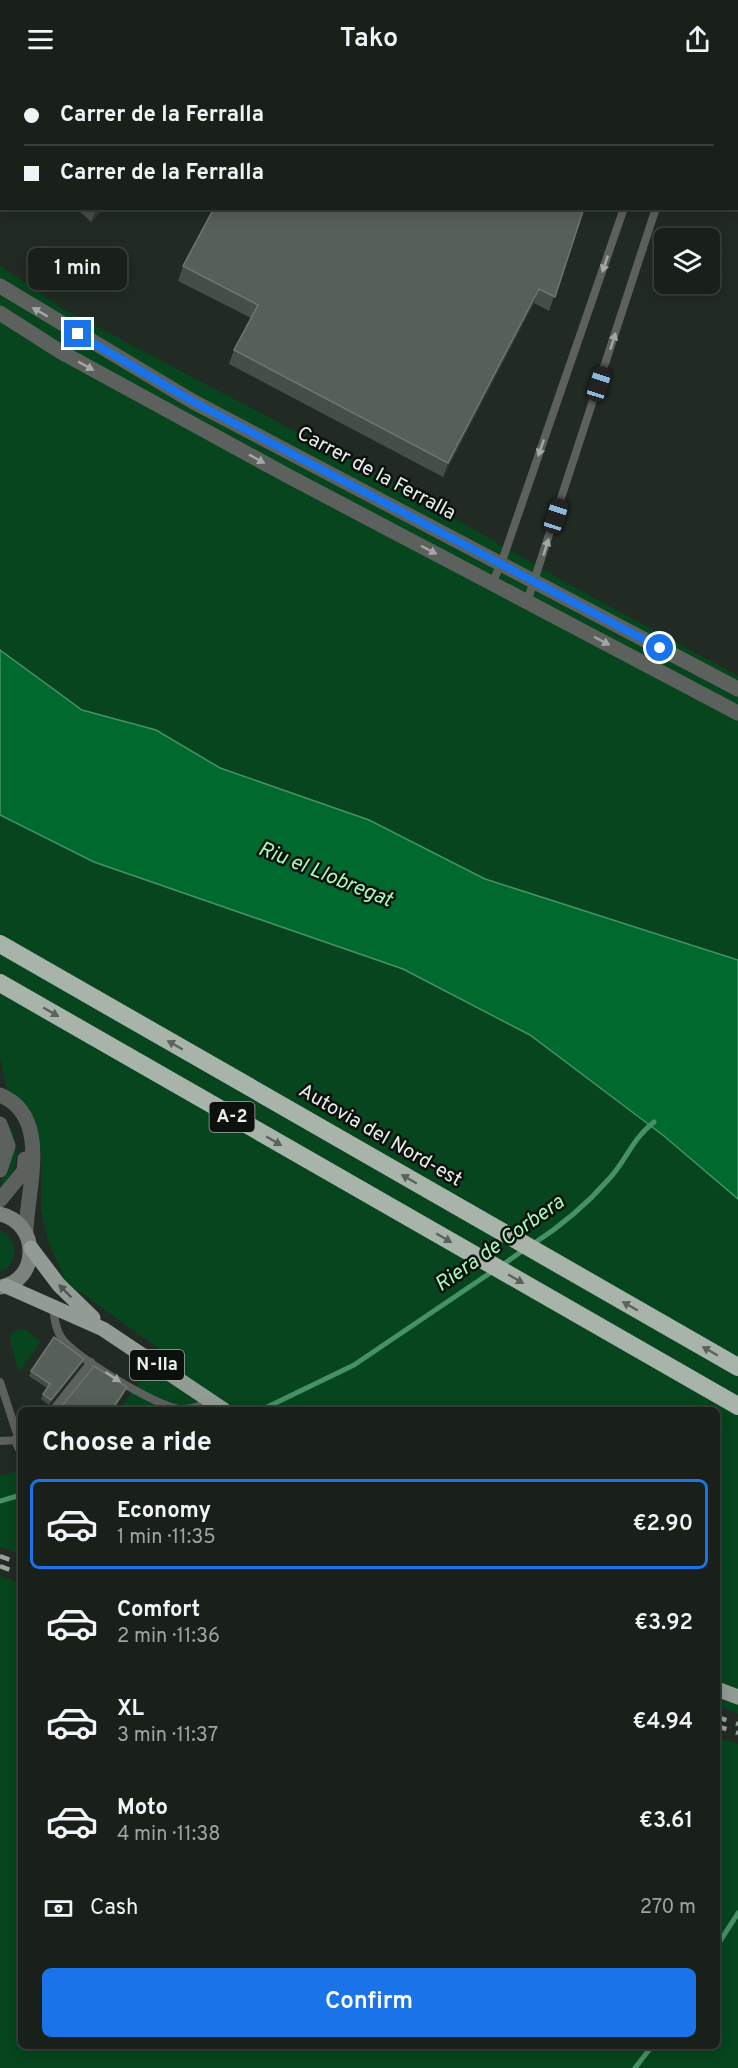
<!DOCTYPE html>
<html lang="en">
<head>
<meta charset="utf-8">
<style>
  body { margin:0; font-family:Overpass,sans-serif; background:#222823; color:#f1f3f6; height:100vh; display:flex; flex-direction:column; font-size:22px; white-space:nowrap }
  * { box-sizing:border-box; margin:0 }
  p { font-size:20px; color:#9fa3a2 }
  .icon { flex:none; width:33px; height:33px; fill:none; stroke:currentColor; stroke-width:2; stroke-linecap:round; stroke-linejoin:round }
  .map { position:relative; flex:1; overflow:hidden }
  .sheet { position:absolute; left:18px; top:1329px; width:702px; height:642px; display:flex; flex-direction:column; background:#19201a; border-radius:9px; box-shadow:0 3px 15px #0003,0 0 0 2px #373e39 }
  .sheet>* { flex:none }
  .banner { position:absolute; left:0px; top:0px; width:738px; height:132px; box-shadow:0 3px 15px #0003,0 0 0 2px #373e39; display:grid; align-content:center; height:132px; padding:0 24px; background:#19201a }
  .controls { position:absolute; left:654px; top:150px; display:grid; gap:12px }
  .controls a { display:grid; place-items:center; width:66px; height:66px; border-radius:9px; background:#19201a; box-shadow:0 3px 15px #0003,0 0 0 2px #373e39; font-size:30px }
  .end { position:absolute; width:27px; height:27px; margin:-14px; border:8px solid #1a73e8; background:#fff; box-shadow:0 0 0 3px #fff }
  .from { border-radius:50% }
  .bubble { position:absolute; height:42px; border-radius:9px; background:#19201a; box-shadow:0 3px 15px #0003,0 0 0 2px #373e39; font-size:20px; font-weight:600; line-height:42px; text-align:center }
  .car { position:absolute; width:18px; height:36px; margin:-18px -9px; border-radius:8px; box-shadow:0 0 4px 2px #0007; background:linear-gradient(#222 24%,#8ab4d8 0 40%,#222 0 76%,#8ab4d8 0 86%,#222 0) }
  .banner b { display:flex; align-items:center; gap:21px; height:57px; font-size:22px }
  .banner b+b { border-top:2px solid #373e39 }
  .banner i { width:15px; height:15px; background:#f1f3f6 }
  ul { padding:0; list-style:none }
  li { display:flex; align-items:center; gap:18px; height:90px; margin:0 12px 9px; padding:0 12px; border:3px solid transparent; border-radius:9px }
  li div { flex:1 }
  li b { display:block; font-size:22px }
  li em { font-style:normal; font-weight:600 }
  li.current { border-color:#1a73e8 }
  li>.icon { width:54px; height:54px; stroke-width:1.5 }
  h2 { padding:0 24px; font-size:27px; line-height:72px }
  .pay { display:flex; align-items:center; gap:15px; height:66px; padding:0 24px; font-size:22px }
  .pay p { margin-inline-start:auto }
  .cta { display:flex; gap:12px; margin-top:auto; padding:12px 24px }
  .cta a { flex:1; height:69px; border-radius:9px; background:#1a73e8; color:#fff; font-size:24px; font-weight:600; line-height:69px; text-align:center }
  header { display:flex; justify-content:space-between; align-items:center; height:78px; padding:0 24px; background:#19201a; font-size:27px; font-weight:600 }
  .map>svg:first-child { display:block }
  .green { fill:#06451e }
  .water { fill:#00692e; stroke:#469166; stroke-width:1.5 }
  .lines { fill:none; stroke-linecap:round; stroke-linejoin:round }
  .stream { stroke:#469166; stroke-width:5 }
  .service { stroke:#5d615e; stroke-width:8 }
  .minor { stroke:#5d615e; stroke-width:15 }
  .tertiary { stroke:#5d615e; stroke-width:15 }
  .secondary { stroke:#7c827d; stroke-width:15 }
  .primary { stroke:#939c94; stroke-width:15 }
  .motorway { stroke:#a8b3aa; stroke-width:18 }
  .rail { stroke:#9ba29c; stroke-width:4.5; stroke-dasharray:10 10; stroke-linecap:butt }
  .wall { fill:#454e47 }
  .shaded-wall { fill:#2f3831 }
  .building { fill:#575f59; stroke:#6e7670; stroke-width:1.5 }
  .oneway { fill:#a3a8a4 }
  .oneway2 { fill:#5a625c }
  .oneway3 { fill:#505651 }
  .route { stroke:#1a73e8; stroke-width:8 }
  .labels { text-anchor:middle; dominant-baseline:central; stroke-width:5; stroke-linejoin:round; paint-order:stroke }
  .shield { fill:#0d110e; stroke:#a7aca8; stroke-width:1.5 }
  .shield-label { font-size:18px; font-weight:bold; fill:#e9efea }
  .street-label { font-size:20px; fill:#e9efea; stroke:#0d110e }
  .water-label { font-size:21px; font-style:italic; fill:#a5fcb8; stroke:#0d110e }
</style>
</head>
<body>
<header><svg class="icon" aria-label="menu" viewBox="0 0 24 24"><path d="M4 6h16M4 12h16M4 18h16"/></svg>Tako<svg class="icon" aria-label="share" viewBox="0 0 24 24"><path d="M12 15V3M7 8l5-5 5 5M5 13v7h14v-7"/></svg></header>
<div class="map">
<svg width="738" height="1990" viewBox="0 0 738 1990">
  <rect width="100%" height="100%" fill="#212a23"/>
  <path class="green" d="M0,188L65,232L394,405L565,504L738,598V882L485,801L369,742L220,690L156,652L82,632L0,572Z
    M0,737L94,784L403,891L530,957L664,1058L738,1121V1635L717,1628V1332H119L162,1273L66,1204L48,1163L41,1132V1072L29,1034L7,1011L0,980Z
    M11,1049C22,1075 17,1092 0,1113L9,1050Z
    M0,1152C19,1161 20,1186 0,1194Z
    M17,1252H26L41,1263L19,1295L9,1259Z
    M16,1393L21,1406V1476L0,1469V1398Z
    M0,1498L21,1506V1968H717V1660L738,1666V1990H0Z"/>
  <path class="water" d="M0,572L82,632L156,652L220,690L369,742L485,801L738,882V1121L664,1058L530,957L403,891L94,784L0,737Z"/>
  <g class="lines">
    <path class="stream" d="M533,1166C561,1148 586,1127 608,1102C627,1082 631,1062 654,1044
      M501,1188L525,1171
      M261,1332L354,1287L493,1193
      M0,1423L21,1417
      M717,1868L738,1835
      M635,1990L652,1968"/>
    <path class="service" d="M492,505L501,486L624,130
      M527,524L656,130
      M53,1228C54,1238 55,1250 61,1259C71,1277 159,1330 180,1331C190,1332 202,1327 212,1324
      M0,1304L19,1362
      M53,1332L91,1284
      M0,1363L20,1362"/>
    <path class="minor" d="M0,1017C52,1038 27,1111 26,1153
      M0,1046L8,1068L0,1092
      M0,1122L24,1093L25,1081
      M19,1362L21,1368"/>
    <path class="tertiary" d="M0,208L192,323L738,611
      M0,235L61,274L290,399L738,635"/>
    <path class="secondary" d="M0,1136C40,1145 40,1203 0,1209"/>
    <path class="primary" d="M31,1170L59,1207L93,1240
      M6,1208L103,1251L224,1332
      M717,1611L738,1619"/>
    <path class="motorway" d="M0,866L738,1289
      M0,905L738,1328"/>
    <path class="rail" d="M0,1478L21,1486
      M0,1488L21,1496
      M717,1639L738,1646
      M717,1648L738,1655"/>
  </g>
  <path class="wall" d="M0,0L2,2V62L0,61Z
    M76,130H104L91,144Z
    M584,130L549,233L534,225L443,399L229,286L234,272L251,240L178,203L183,188Z
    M84,1281L82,1286L49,1327L41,1321L43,1316L47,1310L29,1298L31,1293Z"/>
  <path class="shaded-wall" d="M97,130H104L91,144Z
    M539,211L534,225L443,399L448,385Z
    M84,1281L82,1286L49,1327L51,1322Z
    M127,1309L125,1314L113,1332H112Z"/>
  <path class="building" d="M0,0H58L59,2H2V43L0,42Z
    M282,0H453L456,2H281Z
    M214,130H584L555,219L539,211L448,385L234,272L258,227L183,188Z
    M54,1259L84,1281L51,1322L43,1316L50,1306L31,1293Z
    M94,1288L127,1309L112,1332H66L61,1329Z"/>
  <defs><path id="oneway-solid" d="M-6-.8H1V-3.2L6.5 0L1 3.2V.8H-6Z" transform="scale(1.5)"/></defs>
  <g class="oneway">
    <use href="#oneway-solid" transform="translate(605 186) rotate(109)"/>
    <use href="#oneway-solid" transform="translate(40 234) rotate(-150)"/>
    <use href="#oneway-solid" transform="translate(613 263) rotate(-72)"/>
    <use href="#oneway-solid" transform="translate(86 288) rotate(29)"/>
    <use href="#oneway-solid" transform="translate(541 370) rotate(109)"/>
    <use href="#oneway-solid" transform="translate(257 381) rotate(29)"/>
    <use href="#oneway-solid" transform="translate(546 469) rotate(-72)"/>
    <use href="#oneway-solid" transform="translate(429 472) rotate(28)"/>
    <use href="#oneway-solid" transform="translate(602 563) rotate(28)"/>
    <use href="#oneway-solid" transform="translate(113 1299) rotate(33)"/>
  </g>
  <g class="oneway2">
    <use href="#oneway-solid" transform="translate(51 934) rotate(30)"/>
    <use href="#oneway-solid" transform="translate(175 967) rotate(-150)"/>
    <use href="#oneway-solid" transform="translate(274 1063) rotate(30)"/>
    <use href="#oneway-solid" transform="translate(409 1101) rotate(-150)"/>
    <use href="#oneway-solid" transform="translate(444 1160) rotate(30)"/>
    <use href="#oneway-solid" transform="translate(516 1201) rotate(30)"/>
    <use href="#oneway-solid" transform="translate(630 1228) rotate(-150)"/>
    <use href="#oneway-solid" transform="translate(710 1273) rotate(-150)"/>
  </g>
  <use class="oneway3" href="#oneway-solid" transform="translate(65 1213) rotate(-135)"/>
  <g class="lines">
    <path class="route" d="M78,256L192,323L660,570"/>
  </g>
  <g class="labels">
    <g class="shield">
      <rect x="209.5" y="1024" width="45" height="30" rx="4.5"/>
      <rect x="130" y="1272" width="54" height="30" rx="4.5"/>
    </g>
    <g class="shield-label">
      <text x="232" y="1039">A-2</text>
      <text x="157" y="1287">N-IIa</text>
    </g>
    <g class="street-label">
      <text transform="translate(376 396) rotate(28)">Carrer de la Ferralla</text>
      <text transform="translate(380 1058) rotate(30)">Autovia del Nord-est</text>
    </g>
    <g class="water-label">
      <text transform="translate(325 797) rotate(22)">Riu el Llobregat</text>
      <text transform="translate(500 1166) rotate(-35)">Riera de Corbera</text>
    </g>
  </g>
</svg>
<div class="controls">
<a><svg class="icon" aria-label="layers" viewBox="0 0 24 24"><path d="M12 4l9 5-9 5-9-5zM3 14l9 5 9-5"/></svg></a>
</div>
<i class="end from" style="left:660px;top:570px"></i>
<i class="end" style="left:78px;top:256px"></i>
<div class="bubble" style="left:28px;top:170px;width:99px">1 min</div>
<i class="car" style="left:599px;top:306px;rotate:18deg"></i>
<i class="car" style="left:556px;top:438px;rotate:18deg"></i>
<div class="banner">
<b><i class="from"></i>Carrer de la Ferralla</b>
<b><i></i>Carrer de la Ferralla</b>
</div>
<section class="sheet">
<h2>Choose a ride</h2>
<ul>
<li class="current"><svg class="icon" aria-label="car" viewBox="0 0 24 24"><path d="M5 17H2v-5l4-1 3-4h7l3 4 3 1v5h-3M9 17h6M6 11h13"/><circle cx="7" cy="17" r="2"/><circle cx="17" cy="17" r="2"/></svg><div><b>Economy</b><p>1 min · 11:35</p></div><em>€2.90</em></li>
<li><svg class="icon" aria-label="car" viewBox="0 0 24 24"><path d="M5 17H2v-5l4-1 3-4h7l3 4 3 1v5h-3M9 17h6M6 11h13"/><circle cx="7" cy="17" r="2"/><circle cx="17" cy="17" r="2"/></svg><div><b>Comfort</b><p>2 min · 11:36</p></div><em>€3.92</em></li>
<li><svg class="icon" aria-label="car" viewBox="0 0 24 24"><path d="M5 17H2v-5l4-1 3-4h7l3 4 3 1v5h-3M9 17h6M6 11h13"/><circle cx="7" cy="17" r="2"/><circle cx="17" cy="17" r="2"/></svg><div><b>XL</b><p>3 min · 11:37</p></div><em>€4.94</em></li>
<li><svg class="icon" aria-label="car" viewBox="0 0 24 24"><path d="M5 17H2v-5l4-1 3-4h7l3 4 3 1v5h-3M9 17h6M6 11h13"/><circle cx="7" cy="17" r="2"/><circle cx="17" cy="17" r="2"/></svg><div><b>Moto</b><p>4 min · 11:38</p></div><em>€3.61</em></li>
</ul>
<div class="pay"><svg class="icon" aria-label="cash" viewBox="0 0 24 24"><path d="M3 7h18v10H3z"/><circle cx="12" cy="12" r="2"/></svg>Cash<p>270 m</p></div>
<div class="cta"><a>Confirm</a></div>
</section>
</div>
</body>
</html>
